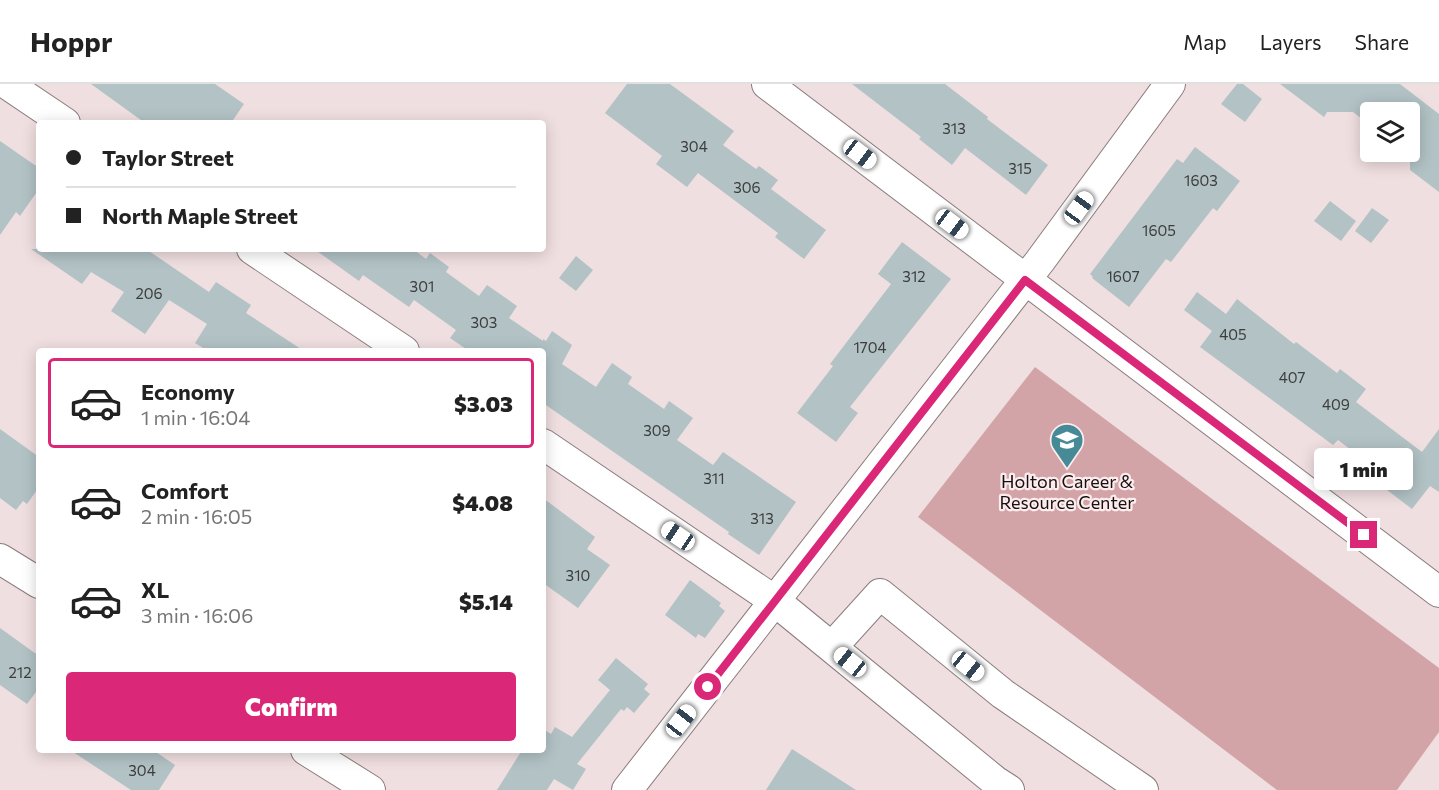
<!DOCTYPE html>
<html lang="en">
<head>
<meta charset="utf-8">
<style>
  body { margin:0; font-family:Commissioner,sans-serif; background:#f2f2f2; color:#222; height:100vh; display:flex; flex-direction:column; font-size:22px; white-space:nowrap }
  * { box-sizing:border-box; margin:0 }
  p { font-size:20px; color:#767676 }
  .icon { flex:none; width:33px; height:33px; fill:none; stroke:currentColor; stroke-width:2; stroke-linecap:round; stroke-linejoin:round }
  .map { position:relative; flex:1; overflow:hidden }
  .details { position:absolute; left:36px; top:264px; width:510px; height:405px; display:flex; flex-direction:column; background:#fff; border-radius:6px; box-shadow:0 3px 15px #0003 }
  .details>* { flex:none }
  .banner { position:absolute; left:36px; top:36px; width:510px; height:132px; border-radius:6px; box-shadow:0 3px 15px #0003; display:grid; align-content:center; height:132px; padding:0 30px; background:#fff }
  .tools { position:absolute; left:1360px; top:18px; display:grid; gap:12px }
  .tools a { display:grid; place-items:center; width:60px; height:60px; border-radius:6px; background:#fff; box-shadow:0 3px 15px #0003; font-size:30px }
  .end { position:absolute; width:27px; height:27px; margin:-14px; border:8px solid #db2777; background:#fff; box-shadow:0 0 0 3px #fff }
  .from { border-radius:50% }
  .bubble { position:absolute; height:42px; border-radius:6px; background:#fff; box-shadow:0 3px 15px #0003; font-size:20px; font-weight:800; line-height:42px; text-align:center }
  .car { position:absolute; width:18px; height:36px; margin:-18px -9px; border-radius:8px; box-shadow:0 0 4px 2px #0007; background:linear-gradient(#fff 24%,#345 0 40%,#fff 0 76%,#345 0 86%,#fff 0) }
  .banner b { display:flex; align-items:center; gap:21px; height:57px; font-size:22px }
  .banner b+b { border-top:2px solid #e0e0e0 }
  .banner i { width:15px; height:15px; background:#222 }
  ul { padding:10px 0 0; list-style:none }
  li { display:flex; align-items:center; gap:18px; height:90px; margin:0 12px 9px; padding:0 18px; border:3px solid transparent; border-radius:6px }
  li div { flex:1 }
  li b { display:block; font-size:22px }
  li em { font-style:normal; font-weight:800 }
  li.selected { border-color:#db2777 }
  li>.icon { width:54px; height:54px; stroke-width:1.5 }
  .cta { display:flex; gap:12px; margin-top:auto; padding:12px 30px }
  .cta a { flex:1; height:69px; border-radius:6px; background:#db2777; color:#fff; font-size:24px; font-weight:800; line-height:69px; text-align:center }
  header { display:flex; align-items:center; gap:36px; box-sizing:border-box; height:84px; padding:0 30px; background:#fff; border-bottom:2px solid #e0e0e0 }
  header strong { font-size:28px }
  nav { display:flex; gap:33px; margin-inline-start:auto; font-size:21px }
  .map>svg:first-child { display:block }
  .green { fill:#d2a4a7 }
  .building { fill:#b2c2c5 }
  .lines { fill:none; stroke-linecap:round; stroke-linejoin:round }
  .minor-casing { stroke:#8b7c7d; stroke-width:32 }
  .minor { stroke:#fff; stroke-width:30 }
  .route { stroke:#db2777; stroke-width:8 }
  .labels { text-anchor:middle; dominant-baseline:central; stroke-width:4.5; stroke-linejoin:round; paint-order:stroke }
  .number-label { font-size:15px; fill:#3d3d3e }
  .poi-label { font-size:18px; fill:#161111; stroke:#fdeced }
</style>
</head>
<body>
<header>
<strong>Hoppr</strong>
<nav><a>Map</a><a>Layers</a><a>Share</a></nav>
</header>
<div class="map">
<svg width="1439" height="706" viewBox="0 0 1439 706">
  <rect width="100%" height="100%" fill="#f0dfe0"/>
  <path class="green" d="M1035,283L1439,584V648L1397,706H1277L918,433Z"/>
  <path class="building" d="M91,0H215L244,20L231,39H145Z
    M627,0H670L734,47L723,61L756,85L759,82L778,96L771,105L826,146L804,175L775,153L778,149L698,89L687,103L656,80L662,72L605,29Z
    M852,0H945L988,33L987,35L1048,81L1026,111L965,64L952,81L919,55L921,53Z
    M1237,0H1243L1262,15L1245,38L1221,20Z
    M1280,0H1400L1439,30V108L1410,86V72L1404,68H1410V28H1371V42L1353,28H1327L1324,33Z
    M0,57L39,84V105L20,132L16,128L0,151Z
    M1195,63L1240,97L1217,127L1213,124L1171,178L1166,175L1129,223L1092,194L1093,193L1090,190L1177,75L1183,79Z
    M1330,117L1356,137L1341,157L1314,137Z
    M1372,124L1389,136L1371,159L1355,147Z
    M902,158L951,195L850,323L858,329L836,358L797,329L833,282L830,280L891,200L878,190Z
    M31,165H146L209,208L216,198L251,221L246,229L304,267H208L195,259L207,240L169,216L145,250L111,227L124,208L91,188L82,200Z
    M314,165H413L426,175L430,169L449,183L446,188L479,212L487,201L517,222L509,234L543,257V255L546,257L552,247L572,261L562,280L596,303L612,279L632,293L628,300L664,325L669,317L693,334L677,356L713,381L723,368L796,418L759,471L728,450L729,448L543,319V267H469L450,254L456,246L414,216L409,223L363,191L359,197Z
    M576,172L593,186L576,207L559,194Z
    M1197,208L1226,230L1237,215L1294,260L1296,258L1337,289L1340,285L1366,305L1356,318L1422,368L1439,345V408L1430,402L1412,425L1387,406L1393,398L1338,356L1333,361L1200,263L1212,247L1184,226Z
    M0,345L39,373V403L27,420L23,417L16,426L0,414Z
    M543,414L595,453L587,465L610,481L578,524L543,499Z
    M690,496L721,519L719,522L725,527L705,554L698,550L696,554L665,531Z
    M0,544L39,572V604L27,620L0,601Z
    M616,574L648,600L644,605L650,610L634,629L627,623L624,627L621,625L577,680L586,685L573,706L554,695L547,706H497L522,666H543V645L551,650L555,643L572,653L610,606L598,596Z
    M792,665L856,706H766Z
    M70,666H153L175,681L159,706H131Z"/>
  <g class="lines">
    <g class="minor-casing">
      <path id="minor" d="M7,0L65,39
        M767,0L1439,508
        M252,165L404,267
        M543,360L775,517L995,697L1009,706
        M0,475L39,499
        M832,563L880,510L1003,610L1143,706
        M306,666L370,706
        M627,706L1040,177L1170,0"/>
    </g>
    <use href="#minor" class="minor"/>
  </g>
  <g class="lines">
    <path class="route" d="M708,603L1025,196L1364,451"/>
  </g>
  <defs>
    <g id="school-pin" transform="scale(1.725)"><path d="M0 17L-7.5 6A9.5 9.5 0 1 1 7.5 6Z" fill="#468a98" stroke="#fdeced"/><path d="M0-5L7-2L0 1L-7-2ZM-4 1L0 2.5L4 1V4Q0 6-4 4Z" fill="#fff"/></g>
  </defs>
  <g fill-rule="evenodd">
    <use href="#school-pin" x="1067" y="356"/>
  </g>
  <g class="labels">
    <g class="number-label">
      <text x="954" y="44">313</text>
      <text x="694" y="62">304</text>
      <text x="1020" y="84">315</text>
      <text x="1201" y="96">1603</text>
      <text x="747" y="103">306</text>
      <text x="1159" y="146">1605</text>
      <text x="914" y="192">312</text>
      <text x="1123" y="192">1607</text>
      <text x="422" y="202">301</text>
      <text x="149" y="209">206</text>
      <text x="484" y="238">303</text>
      <text x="1233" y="250">405</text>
      <text x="870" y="263">1704</text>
      <text x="1292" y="293">407</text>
      <text x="1336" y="320">409</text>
      <text x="657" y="346">309</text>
      <text x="714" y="394">311</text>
      <text x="762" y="434">313</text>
      <text x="578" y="491">310</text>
      <text x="20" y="588">212</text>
      <text x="142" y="686">304</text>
    </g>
    <g class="poi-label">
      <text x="1067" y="397">Holton Career &amp;<tspan x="1067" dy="21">Resource Center</tspan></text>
    </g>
  </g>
</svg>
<div class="tools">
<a><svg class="icon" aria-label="layers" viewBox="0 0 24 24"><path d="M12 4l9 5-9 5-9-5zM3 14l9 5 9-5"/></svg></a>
</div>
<i class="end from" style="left:708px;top:603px"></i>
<i class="end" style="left:1364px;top:451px"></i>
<div class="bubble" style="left:1314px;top:364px;width:99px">1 min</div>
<i class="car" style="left:860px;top:70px;rotate:127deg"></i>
<i class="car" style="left:1079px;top:124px;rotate:36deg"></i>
<i class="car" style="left:952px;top:140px;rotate:127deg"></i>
<i class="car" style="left:678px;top:452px;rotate:304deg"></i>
<i class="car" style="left:850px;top:578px;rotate:309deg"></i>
<i class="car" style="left:968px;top:582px;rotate:129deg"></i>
<i class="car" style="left:681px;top:637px;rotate:38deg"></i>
<div class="banner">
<b><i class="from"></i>Taylor Street</b>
<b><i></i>North Maple Street</b>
</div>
<section class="details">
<ul>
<li class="selected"><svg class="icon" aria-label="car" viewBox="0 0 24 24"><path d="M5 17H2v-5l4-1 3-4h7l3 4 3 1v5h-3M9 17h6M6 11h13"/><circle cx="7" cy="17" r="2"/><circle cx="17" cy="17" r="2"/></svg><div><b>Economy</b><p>1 min · 16:04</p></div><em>$3.03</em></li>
<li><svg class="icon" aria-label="car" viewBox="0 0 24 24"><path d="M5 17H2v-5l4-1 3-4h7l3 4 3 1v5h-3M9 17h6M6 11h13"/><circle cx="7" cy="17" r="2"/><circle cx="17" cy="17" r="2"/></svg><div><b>Comfort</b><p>2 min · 16:05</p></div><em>$4.08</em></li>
<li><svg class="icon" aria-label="car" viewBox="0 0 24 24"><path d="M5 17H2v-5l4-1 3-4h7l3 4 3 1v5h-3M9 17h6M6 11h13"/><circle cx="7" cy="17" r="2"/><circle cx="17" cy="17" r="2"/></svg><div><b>XL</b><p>3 min · 16:06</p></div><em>$5.14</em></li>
</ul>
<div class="cta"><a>Confirm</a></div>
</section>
</div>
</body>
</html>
